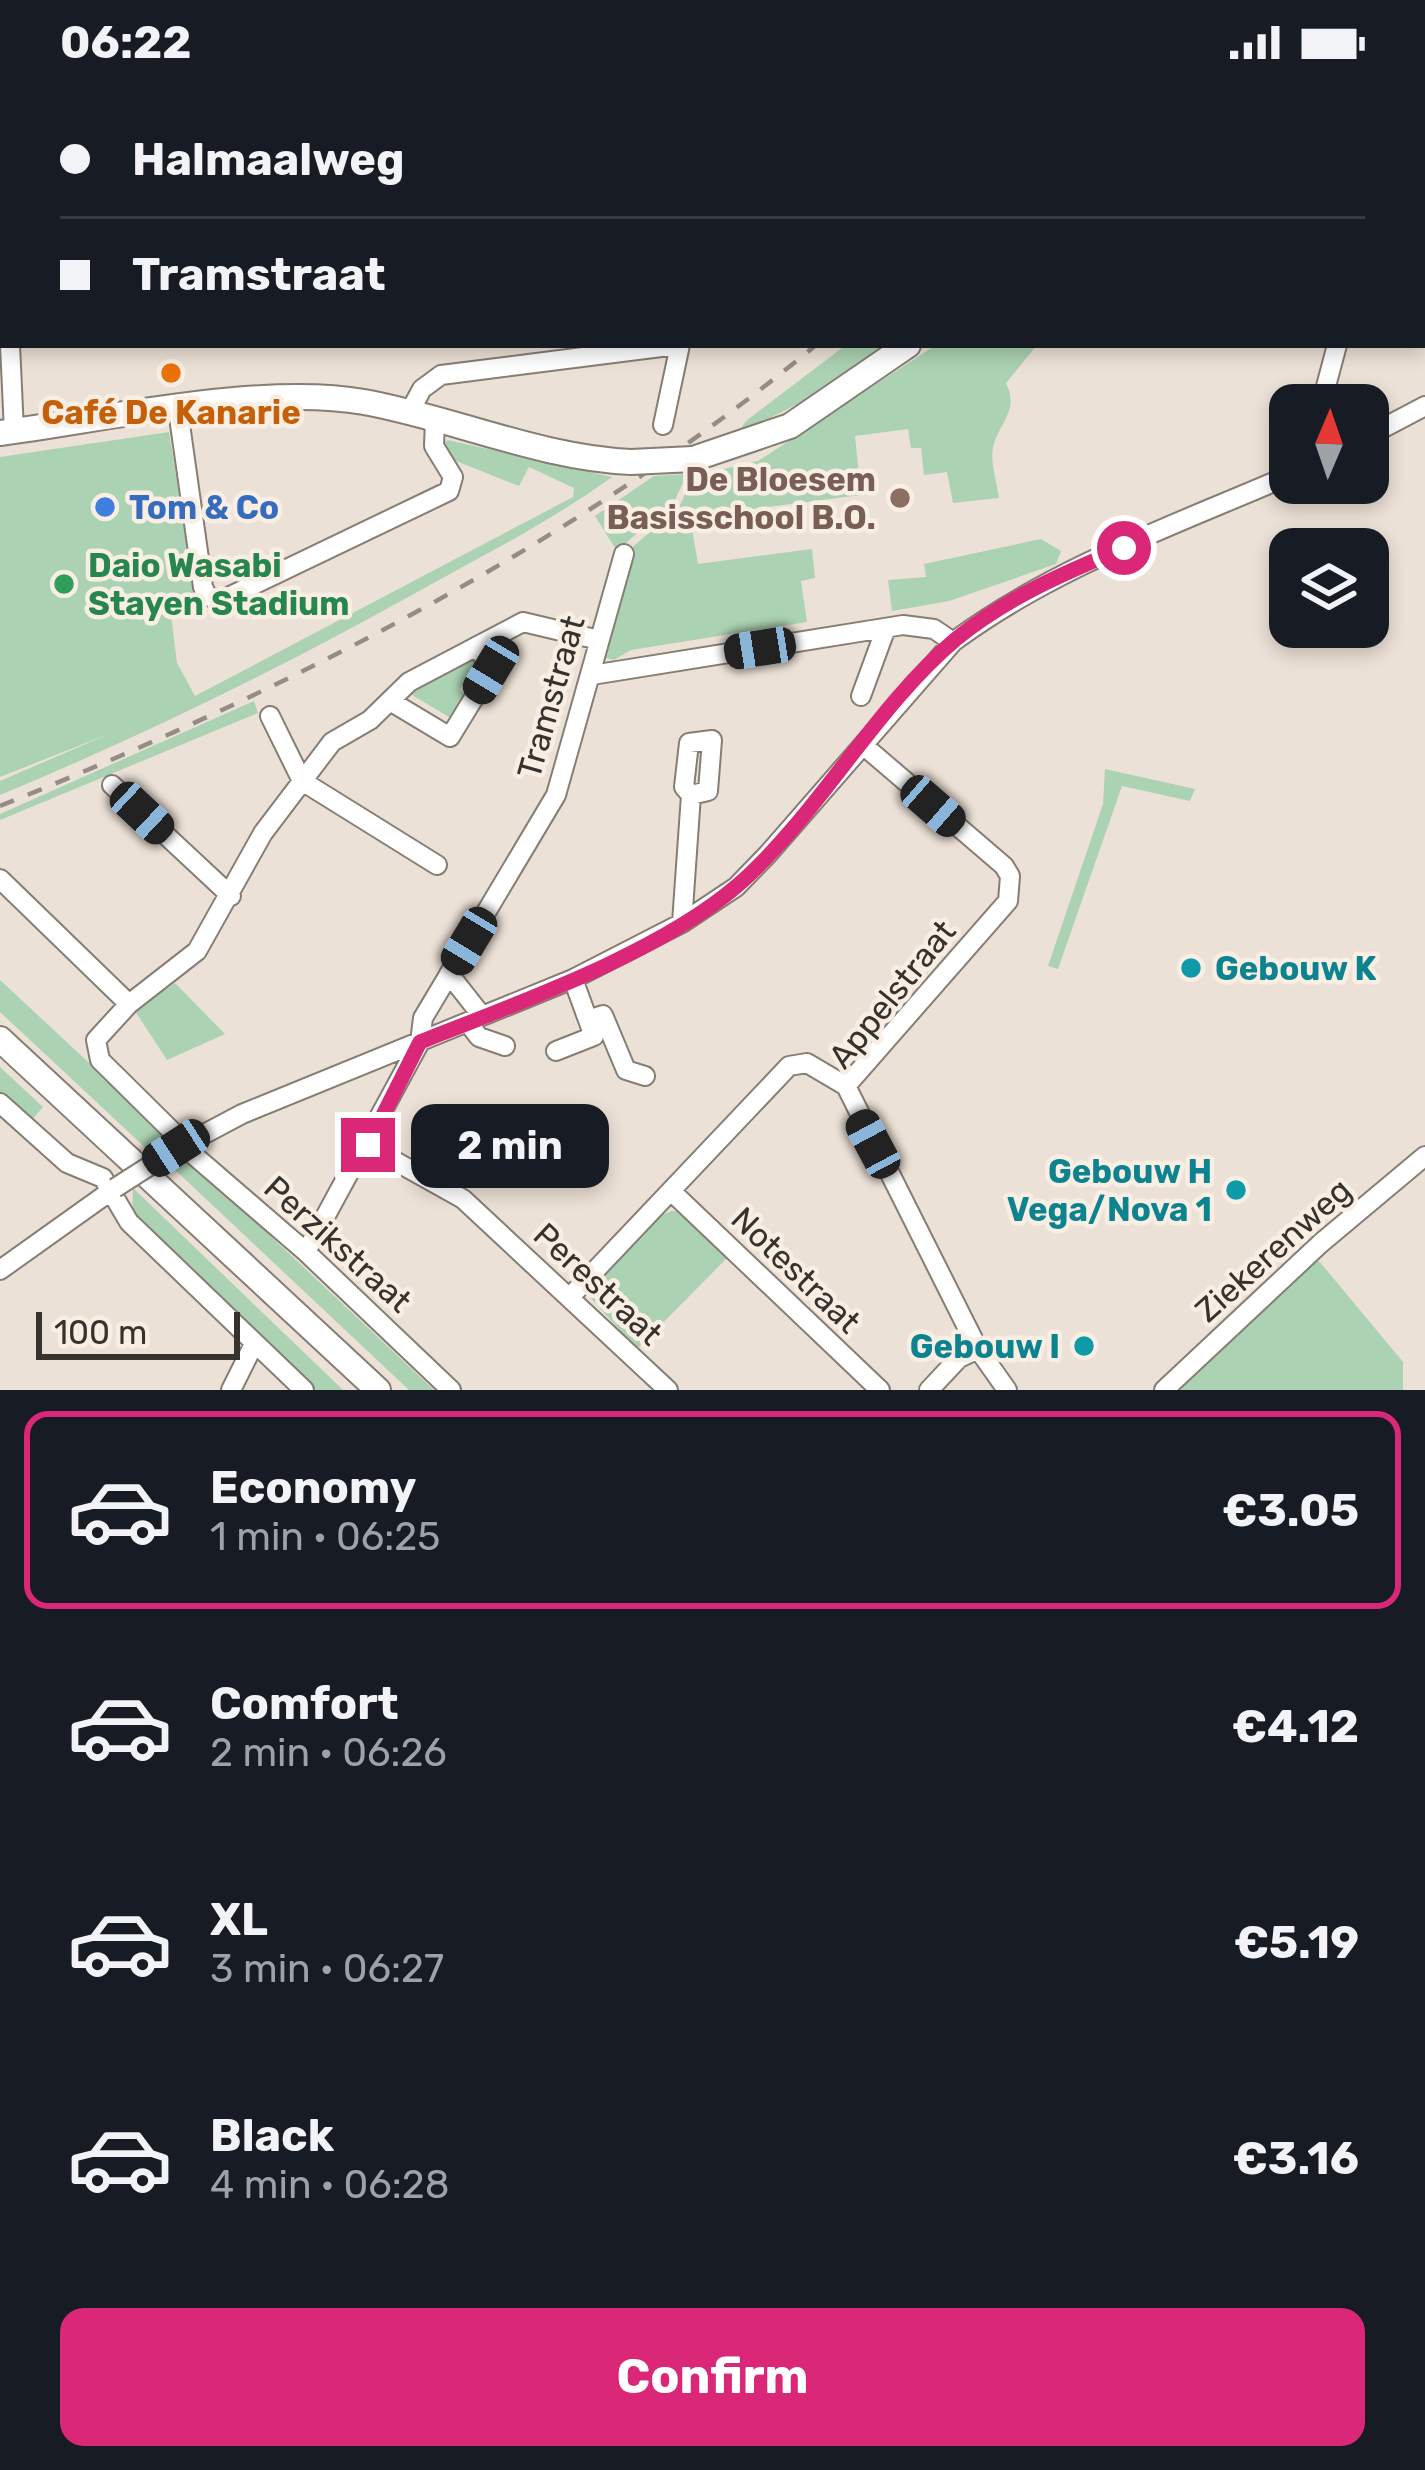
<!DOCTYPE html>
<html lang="en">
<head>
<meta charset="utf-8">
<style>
  body { margin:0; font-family:Rubik,sans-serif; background:#242831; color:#f1f3f6; height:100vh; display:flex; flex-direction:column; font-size:45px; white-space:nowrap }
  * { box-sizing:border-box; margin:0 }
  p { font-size:39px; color:#9ea1a6 }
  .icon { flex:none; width:66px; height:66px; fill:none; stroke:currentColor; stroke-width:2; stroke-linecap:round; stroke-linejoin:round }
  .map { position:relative; height:1306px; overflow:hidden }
  .drawer { display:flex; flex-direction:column; background:#171b24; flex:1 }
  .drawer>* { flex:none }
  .banner { position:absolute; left:0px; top:0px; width:1425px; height:264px; box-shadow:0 6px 18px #0003; display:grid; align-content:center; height:264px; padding:0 60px; background:#171b24 }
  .needle { width:78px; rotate:2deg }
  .controls { position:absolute; left:1269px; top:300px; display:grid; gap:24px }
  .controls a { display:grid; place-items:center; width:120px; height:120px; border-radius:24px; background:#171b24; box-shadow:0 6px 18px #0003; font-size:60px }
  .scale { position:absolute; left:36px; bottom:30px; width:204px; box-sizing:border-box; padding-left:12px; border:6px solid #36322e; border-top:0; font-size:33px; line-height:42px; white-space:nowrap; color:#36322e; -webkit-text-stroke:9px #f9eee3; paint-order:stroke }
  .end { position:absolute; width:54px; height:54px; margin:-27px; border:15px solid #db2777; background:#fff; box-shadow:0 0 0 6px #fff }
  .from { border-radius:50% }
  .bubble { position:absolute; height:84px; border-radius:24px; background:#171b24; box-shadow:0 6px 18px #0003; font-size:39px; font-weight:700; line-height:84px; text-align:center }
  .car { position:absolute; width:36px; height:72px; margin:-36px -18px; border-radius:15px; box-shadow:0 0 9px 3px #0007; background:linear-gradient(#222 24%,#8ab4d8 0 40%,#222 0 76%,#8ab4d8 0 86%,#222 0) }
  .banner b { display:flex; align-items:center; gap:42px; height:114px; font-size:45px }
  .banner b+b { border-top:3px solid #363941 }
  .banner i { width:30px; height:30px; background:#f1f3f6 }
  ul { padding:21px 0 0; list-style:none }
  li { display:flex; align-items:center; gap:36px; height:198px; margin:0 24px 18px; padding:0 36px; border:6px solid transparent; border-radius:24px }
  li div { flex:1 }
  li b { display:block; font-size:45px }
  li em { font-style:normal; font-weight:700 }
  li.current { border-color:#db2777 }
  li>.icon { width:108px; height:108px; stroke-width:1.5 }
  .cta { display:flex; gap:24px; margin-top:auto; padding:24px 60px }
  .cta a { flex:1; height:138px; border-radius:24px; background:#db2777; color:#fff; font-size:48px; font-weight:700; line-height:138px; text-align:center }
  .status { display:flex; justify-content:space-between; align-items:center; height:84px; padding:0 60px; background:#171b24; direction:ltr }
  .status svg { height:33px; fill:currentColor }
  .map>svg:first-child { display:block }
  .green { fill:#abd2b2 }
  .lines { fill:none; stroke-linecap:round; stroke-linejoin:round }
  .minor-casing { stroke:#867d73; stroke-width:22 }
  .major-casing { stroke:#867d73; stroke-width:28 }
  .minor { stroke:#fff; stroke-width:18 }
  .major { stroke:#fff; stroke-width:24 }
  .rail { stroke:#958d85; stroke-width:4.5; stroke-dasharray:15 15; stroke-linecap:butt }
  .minor-bridge-casing { stroke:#867d73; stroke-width:22; stroke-linecap:butt }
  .major-bridge-casing { stroke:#867d73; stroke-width:28; stroke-linecap:butt }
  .minor-bridge { stroke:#fff; stroke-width:18 }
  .major-bridge { stroke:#fff; stroke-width:24 }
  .route { stroke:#db2777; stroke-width:15 }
  .food-dot { fill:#e8710a; stroke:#f9eee3; stroke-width:4.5 }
  .education-dot { fill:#8d6e63; stroke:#f9eee3; stroke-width:4.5 }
  .shop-dot { fill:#3f7fe0; stroke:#f9eee3; stroke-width:4.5 }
  .leisure-dot { fill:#2e9e5b; stroke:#f9eee3; stroke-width:4.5 }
  .culture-dot { fill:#0f9aa8; stroke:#f9eee3; stroke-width:4.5 }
  .labels { text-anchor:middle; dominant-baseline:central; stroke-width:9; stroke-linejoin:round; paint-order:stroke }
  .food-label { font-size:33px; font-weight:bold; fill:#c56008; stroke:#f9eee3 }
  .education-label { font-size:33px; font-weight:bold; fill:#785e54; stroke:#f9eee3; text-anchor:end }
  .shop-label { font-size:33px; font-weight:bold; fill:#366cbe; stroke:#f9eee3; text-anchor:start }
  .leisure-label { font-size:33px; font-weight:bold; fill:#27864d; stroke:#f9eee3; text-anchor:start }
  .street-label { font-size:33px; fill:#36322e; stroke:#f9eee3 }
  .culture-label { font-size:33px; font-weight:bold; fill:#0d838f; stroke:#f9eee3; text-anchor:end }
</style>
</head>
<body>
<div class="status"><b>06:22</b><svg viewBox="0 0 49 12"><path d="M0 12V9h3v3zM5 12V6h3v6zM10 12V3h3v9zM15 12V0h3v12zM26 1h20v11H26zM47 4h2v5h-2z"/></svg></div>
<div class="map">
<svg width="1425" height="1306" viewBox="0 0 1425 1306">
  <rect width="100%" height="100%" fill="#ece1d6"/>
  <path class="green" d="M198,0H414L413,3Z
    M846,261H885L814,312L737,350L746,337Z
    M936,261H1037L1006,299C1020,326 998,340 993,364C990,378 997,399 999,414L953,419L947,388L924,391L921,364H911L908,345L855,352L861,411L690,433L698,480L812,465L815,494L801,497L807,538L631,566L614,576L602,573L629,466L679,423L694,392L758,377Z
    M169,348L196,515L170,523L177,579L195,612L573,413L574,404L529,383L519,402L451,375L444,359L448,356L612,393C554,435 492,467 430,501C291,579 147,650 0,711V697L111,649L0,693V373Z
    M687,390L675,416L617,467L595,432L654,392Z
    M1041,455L1061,467L1056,480L949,517L892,527L888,496L926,493L924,480Z
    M467,571L478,572L485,584L480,593L470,588L460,606L468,612L454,636L407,608Z
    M254,617L258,629L0,736V730Z
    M1105,685L1195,705L1190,717L1122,702L1058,885L1048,882L1103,720Z
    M0,896L172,1056L150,1068L0,928Z
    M175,899L225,950L167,976L135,927Z
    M0,983L43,1023L31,1037L0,1011Z
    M187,1078L195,1081L434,1306H409L173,1084Z
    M133,1104L343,1306H313L132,1132Z
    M672,1127L681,1128L728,1173L637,1265L587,1210L660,1131Z
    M1319,1177L1403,1278V1306H1170L1312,1178Z"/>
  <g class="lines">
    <g class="minor-casing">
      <path id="minor" d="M190,0L192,3
        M165,3L167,0
        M772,3L774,0
        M1251,3L1254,0
        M1422,11L1425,3
        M10,261L14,347
        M1321,321L1337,261
        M178,326L203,503L207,512L222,516L449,407L453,393L434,362L435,335
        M409,329L422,305L441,291L677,261
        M663,341L680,261
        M1368,352L1425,322
        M592,591L903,541L934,545L953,558
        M861,612L886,544
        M390,617L450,653L491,586L477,562
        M270,632L302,697L437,781
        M112,701L231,812
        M0,795L129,920
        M682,839L691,711L708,707L712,656L689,659L684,703L691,711
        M449,890L482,932
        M573,895L588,936L603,931L626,986L645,992
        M468,939L479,953L505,962
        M556,967L594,952L588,936
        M846,1002L1008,817L1010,792L1004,782L863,661
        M846,1002L978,1265L1007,1306
        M0,1019L67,1079L103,1094L129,1138L304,1306
        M185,1060L100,976L96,956L129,920L197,867L263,749L332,658L370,636L409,598L523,538L599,556
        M182,1061L306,1168L451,1306
        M368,1062L463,1115L668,1306
        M176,1065L242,1030L573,895L682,839L736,803L768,770L953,558C1054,483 1175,441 1290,391
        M672,1108L880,1306
        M306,1168L420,958L423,934L556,711L624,470
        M0,1186L115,1104
        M570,1213L789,982L807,979L846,1002
        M231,1306L254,1260
        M929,1306L959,1274L978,1265
        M1164,1306L1321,1159L1425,1072"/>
    </g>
    <g class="major-casing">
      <path id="major" d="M1422,232H1425
        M0,349C105,335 262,300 364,318C453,334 540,374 631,378
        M693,375L790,342L908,261
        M0,955L378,1306"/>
    </g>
    <use href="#minor" class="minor"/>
    <use href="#major" class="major"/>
    <path class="rail" d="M1102,3L1105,0
      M0,722C287,607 577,459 816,261"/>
    <g class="minor-bridge-casing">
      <path id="minor-bridge" d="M115,1104L176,1065"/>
    </g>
    <g class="major-bridge-casing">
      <path id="major-bridge" d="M631,378L693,375"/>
    </g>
    <use href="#minor-bridge" class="minor-bridge"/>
    <use href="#major-bridge" class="major-bridge"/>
  </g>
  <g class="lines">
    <path class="route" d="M368,1061L420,958C518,919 658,870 738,801C820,729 873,625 956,555C1006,514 1064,489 1124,464"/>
  </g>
  <circle class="food-dot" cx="171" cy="289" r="12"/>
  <circle class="education-dot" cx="900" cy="414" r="12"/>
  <circle class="shop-dot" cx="105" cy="423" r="12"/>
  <circle class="leisure-dot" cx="64" cy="500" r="12"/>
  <g class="culture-dot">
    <circle cx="1191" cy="884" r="12"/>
    <circle cx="1236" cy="1106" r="12"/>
    <circle cx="1084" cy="1262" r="12"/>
  </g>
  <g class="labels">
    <g class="food-label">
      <text x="171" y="328">Café De Kanarie</text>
    </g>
    <g class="education-label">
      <text x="876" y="395">De Bloesem<tspan x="876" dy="38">Basisschool B.O.</tspan></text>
    </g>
    <g class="shop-label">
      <text x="129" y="423">Tom &amp; Co</text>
    </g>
    <g class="leisure-label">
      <text x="88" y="481">Daio Wasabi<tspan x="88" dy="38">Stayen Stadium</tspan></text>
    </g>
    <g class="street-label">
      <text transform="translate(551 613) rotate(-74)">Tramstraat</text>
      <text transform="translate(892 910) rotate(-51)">Appelstraat</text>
      <text transform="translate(338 1160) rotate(42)">Perzikstraat</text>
      <text transform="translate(1273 1166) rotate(-42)">Ziekerenweg</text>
      <text transform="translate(796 1186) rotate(44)">Notestraat</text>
      <text transform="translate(598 1200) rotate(43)">Perestraat</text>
    </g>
    <g class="culture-label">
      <text x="1215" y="884" text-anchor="start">Gebouw K</text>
      <text x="1212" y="1087">Gebouw H<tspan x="1212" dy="38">Vega/Nova 1</tspan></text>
      <text x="1060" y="1262">Gebouw I</text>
    </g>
  </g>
</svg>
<div class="controls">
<a><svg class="needle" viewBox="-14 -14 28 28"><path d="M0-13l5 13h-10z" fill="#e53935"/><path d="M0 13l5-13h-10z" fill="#9ea1a6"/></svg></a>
<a><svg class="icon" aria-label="layers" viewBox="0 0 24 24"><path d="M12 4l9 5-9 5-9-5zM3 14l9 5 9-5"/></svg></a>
</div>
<div class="scale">100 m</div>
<i class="end from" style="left:1124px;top:464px"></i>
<i class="end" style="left:368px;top:1061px"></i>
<div class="bubble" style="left:411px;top:1020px;width:198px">2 min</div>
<i class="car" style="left:760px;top:564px;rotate:261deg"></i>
<i class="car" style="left:491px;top:586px;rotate:211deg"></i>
<i class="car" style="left:933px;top:722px;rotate:131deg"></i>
<i class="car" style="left:142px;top:729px;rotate:133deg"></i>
<i class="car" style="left:469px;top:857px;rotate:211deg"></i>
<i class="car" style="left:873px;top:1060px;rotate:332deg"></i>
<i class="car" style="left:176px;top:1064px;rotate:237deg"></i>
<div class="banner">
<b><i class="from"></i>Halmaalweg</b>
<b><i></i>Tramstraat</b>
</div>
</div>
<section class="drawer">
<ul>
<li class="current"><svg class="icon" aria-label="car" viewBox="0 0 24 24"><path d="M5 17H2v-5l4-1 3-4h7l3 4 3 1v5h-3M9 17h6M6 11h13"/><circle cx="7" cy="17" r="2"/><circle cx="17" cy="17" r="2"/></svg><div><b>Economy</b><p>1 min · 06:25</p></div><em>€3.05</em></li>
<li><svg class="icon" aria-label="car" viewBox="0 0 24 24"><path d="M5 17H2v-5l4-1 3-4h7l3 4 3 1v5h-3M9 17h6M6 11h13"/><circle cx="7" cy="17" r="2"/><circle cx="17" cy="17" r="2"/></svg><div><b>Comfort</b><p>2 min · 06:26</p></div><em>€4.12</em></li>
<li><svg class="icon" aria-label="car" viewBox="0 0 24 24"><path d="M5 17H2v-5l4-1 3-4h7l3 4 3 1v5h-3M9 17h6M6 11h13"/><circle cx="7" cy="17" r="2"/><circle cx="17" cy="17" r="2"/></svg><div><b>XL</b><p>3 min · 06:27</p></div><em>€5.19</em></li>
<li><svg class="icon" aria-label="car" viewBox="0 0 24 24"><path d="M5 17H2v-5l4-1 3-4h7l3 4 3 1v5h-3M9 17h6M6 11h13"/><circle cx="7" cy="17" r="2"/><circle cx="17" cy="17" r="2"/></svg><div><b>Black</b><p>4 min · 06:28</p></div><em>€3.16</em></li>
</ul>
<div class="cta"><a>Confirm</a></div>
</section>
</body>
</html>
